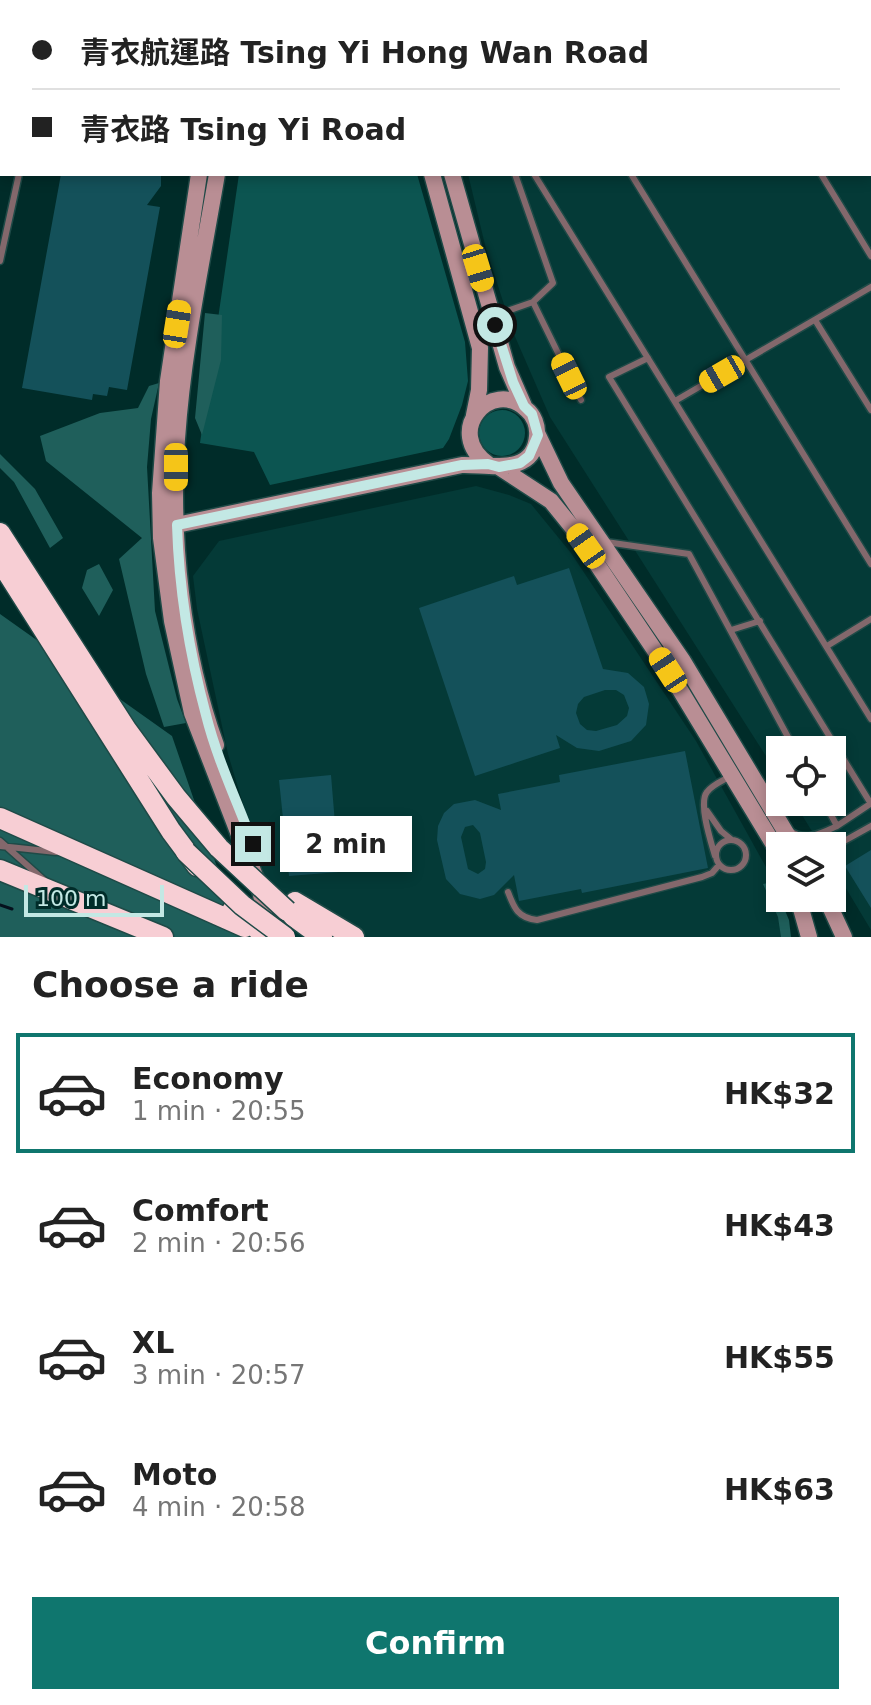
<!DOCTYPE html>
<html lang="en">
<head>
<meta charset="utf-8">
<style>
  body { margin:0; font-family:"DejaVu Sans","Noto Sans TC",sans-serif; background:#f2f2f2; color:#222; height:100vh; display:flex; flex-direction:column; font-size:30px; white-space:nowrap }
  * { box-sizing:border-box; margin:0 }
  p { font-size:26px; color:#767676 }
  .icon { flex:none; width:44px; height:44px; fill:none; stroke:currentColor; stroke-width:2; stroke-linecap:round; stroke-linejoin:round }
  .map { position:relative; height:937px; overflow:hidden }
  .side { display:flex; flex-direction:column; background:#fff; flex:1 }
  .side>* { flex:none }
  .hud { position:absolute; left:0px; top:0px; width:872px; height:176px; box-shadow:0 4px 12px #0003; display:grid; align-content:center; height:176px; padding:0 32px; background:#fff }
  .controls { position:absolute; left:766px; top:736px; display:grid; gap:16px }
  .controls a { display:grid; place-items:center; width:80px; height:80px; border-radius:0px; background:#fff; box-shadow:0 4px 12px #0003; font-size:40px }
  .scale { position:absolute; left:24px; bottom:20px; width:140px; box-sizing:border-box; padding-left:8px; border:4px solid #c3e8e4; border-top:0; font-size:22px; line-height:28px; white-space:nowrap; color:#c3e8e4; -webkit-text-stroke:6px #002c29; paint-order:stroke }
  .end { position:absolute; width:36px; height:36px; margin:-18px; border:10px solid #c3e8e4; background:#111; box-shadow:0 0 0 4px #111 }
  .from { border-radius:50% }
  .bubble { position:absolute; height:56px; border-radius:0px; background:#fff; box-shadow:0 4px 12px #0003; font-size:26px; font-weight:700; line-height:56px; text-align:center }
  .car { position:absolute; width:24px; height:48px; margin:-24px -12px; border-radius:10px; box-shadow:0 0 6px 2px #0007; background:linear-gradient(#f5c518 24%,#345 0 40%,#f5c518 0 76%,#345 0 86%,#f5c518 0) }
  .hud b { display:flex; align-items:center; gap:28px; height:76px; font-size:30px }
  .hud b+b { border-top:2px solid #e0e0e0 }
  .hud i { width:20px; height:20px; background:#222 }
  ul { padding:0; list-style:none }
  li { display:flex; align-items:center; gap:24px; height:120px; margin:0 16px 12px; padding:0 16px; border:4px solid transparent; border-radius:0px }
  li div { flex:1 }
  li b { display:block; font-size:30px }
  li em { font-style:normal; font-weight:700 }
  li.selected { border-color:#0f766e }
  li>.icon { width:72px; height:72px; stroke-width:1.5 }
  h2 { padding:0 32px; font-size:36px; line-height:96px }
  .button { display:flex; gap:16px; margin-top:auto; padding:16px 32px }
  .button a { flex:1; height:92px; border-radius:0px; background:#0f766e; color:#fff; font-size:32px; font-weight:700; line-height:92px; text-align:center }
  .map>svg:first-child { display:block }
  .built { fill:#043a37 }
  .green { fill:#0c5551 }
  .forest { fill:#1f5f5b }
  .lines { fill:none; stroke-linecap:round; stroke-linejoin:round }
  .stream { stroke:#05111d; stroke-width:3 }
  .building { fill:#14515a; fill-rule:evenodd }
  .lane-casing { stroke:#1f4a47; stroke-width:9 }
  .street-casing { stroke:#1f4a47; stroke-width:14 }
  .secondary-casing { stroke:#1f4a47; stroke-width:19 }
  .highway-casing { stroke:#1f4a47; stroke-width:23 }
  .lane { stroke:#83686c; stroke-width:6 }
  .street { stroke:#83686c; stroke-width:11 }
  .secondary { stroke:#b98e94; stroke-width:16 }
  .highway { stroke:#f7ced4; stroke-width:20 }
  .highway-bridge-casing { stroke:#1f4a47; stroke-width:23; stroke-linecap:butt }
  .highway-bridge { stroke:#f7ced4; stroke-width:20 }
  .route { stroke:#c3e8e4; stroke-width:10 }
</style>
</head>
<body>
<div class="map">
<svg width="871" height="937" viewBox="0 0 871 937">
  <rect width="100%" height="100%" fill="#002c29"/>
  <path class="built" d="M0,0H208L2,2V48Z
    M444,0H871V930L832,865V846H821L794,802H832V750H780V778L550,417L513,332L486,249L468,174H870V2Z
    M476,486L509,495L531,504L571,553L696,741L771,876L783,910L788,937H283L228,754L197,609L193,576L219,541Z"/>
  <path class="green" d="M264,0H396V2H264Z
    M239,174H417L465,342L468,381L462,405L449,439L443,448L270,485L254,452L200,443Z
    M479 433a23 23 0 1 1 46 0a23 23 0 1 1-46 0Z"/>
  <path class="forest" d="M205,313L222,315L221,360L202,435L195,418Z
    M159,383L151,419L147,467L155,611L177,699L186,723L164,727L146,674L119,559L142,538L46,461L40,436L100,413L138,408L149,386Z
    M0,454L35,489L63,538L50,548L14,482L0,468Z
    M99,564L113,590L99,616L82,588L87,570Z
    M0,614L172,736L241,937H0Z
    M773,882L789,920L791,937H781L778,917L763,884Z"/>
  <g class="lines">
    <path class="stream" d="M0,905L12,909"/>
  </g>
  <path class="building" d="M61,174H161V186L147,205L160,207L127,390L109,387L107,396L93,394L92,400L22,388Z
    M569,568L603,669L628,673L644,687L649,704L646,725L631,741L599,751L577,748L556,735L560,748L475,776L419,608L514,576L517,585ZM605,690H616L624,695L629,708L627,716L617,725L596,731L587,730L580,724L576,713L578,704L584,697Z
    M685,751L708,868L582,893L581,889L519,901L514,875L494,895L480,899L460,894L446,879L437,840L438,826L444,813L454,804L475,800L501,810L498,794L560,782L559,775ZM473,825L480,833L486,862L485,869L478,874L468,869L461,837L465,827Z
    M331,775L339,872L289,876L279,780Z
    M871,850V908L845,866Z"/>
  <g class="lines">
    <g class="lane-casing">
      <path id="lane" d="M458,0V2
        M604,0L605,2
        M809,0L810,2
        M682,2L685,0
        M705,2L708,0
        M772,2L776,0
        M870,99L871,101
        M515,174L553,283L533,302
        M534,174L871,719
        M631,174L871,564
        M821,174L871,256
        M0,261L19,174
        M496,315L533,302L581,400
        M815,320L871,410
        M648,358L609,377L871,804
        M675,401L871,287
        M606,542L689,554L795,750
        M731,630L760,621
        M827,646L871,619
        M824,802L837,826L870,804
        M707,811L721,831L732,840
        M790,831C805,842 822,833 837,826
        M716 855a15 15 0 1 1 30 0a15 15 0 1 1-30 0Z
        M0,841L45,881
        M0,846L56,852
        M832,854L837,845L871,826
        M715,856C711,842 698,803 707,792C712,785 722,781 729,777
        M508,892C514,908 518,918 537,920L702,877L712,873L719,865"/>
    </g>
    <g class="street-casing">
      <path id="street" d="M0,70L2,71"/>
    </g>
    <g class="secondary-casing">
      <path id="secondary" d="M412,0V2
        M428,0L429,2
        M232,2V0
        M249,2L250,0
        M199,174L168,381L160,493L161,538L172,621L192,713L260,889L267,928
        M432,174L480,348L479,390L474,415
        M452,174L507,367L524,406
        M538,435L561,483L683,661L794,846
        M499,467L551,501L572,527L668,670L780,855
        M167,527L462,465C488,464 534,477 537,436C538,426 534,415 526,409C491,377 443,432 488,464
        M216,745C182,651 170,538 177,439C183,350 202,262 217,174
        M798,898L809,937
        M826,898L844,937"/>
    </g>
    <g class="highway-casing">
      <path id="highway" d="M0,533L126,729L176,797L219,848
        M0,561L171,831L197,866
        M0,818L245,927
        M0,870L163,937
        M295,902L354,937
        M233,909L267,937
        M293,916L322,937"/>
    </g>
    <use href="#lane" class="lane"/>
    <use href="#street" class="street"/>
    <use href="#secondary" class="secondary"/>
    <use href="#highway" class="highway"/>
    <g class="highway-bridge-casing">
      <path id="highway-bridge" d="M219,848L287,911
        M186,852L242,905L285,937"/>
    </g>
    <use href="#highway-bridge" class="highway-bridge"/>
  </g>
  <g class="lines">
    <path class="route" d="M253,844C237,801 217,759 206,715C189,652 179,590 177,525L462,465L488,464L499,467L520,463L529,456L538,435L532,414L524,406L513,382L495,325"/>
  </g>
</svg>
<div class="controls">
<a><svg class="icon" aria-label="locate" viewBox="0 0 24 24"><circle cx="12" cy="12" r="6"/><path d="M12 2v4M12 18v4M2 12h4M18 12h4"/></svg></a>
<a><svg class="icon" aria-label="layers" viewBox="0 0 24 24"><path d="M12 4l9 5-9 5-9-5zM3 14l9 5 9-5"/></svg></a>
</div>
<div class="scale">100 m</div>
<i class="end from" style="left:495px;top:325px"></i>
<i class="end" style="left:253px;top:844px"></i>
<div class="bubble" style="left:280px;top:816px;width:132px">2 min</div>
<i class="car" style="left:478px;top:268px;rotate:163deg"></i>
<i class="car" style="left:177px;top:324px;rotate:9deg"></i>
<i class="car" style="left:722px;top:374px;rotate:240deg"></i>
<i class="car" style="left:569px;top:376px;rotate:334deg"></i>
<i class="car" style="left:176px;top:467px;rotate:180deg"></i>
<i class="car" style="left:586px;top:546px;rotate:325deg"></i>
<i class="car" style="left:668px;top:670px;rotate:327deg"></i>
<div class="hud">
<b><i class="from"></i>青衣航運路 Tsing Yi Hong Wan Road</b>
<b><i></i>青衣路 Tsing Yi Road</b>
</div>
</div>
<section class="side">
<h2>Choose a ride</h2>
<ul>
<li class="selected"><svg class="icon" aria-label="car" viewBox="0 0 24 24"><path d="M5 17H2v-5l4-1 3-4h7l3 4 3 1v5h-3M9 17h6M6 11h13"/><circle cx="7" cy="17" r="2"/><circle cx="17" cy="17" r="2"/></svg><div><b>Economy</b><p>1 min · 20:55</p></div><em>HK$32</em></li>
<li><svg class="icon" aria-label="car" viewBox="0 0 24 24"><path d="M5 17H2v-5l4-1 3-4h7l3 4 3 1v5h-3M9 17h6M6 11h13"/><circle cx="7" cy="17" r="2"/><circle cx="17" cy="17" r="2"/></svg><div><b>Comfort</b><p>2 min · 20:56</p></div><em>HK$43</em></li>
<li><svg class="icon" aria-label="car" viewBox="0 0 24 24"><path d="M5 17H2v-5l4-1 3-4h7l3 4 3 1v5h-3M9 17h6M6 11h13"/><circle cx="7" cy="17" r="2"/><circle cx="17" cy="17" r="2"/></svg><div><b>XL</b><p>3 min · 20:57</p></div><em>HK$55</em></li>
<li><svg class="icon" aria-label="car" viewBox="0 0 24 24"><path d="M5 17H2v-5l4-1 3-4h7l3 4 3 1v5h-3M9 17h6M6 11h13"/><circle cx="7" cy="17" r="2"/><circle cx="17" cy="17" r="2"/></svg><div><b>Moto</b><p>4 min · 20:58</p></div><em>HK$63</em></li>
</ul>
<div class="button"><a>Confirm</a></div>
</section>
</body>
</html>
